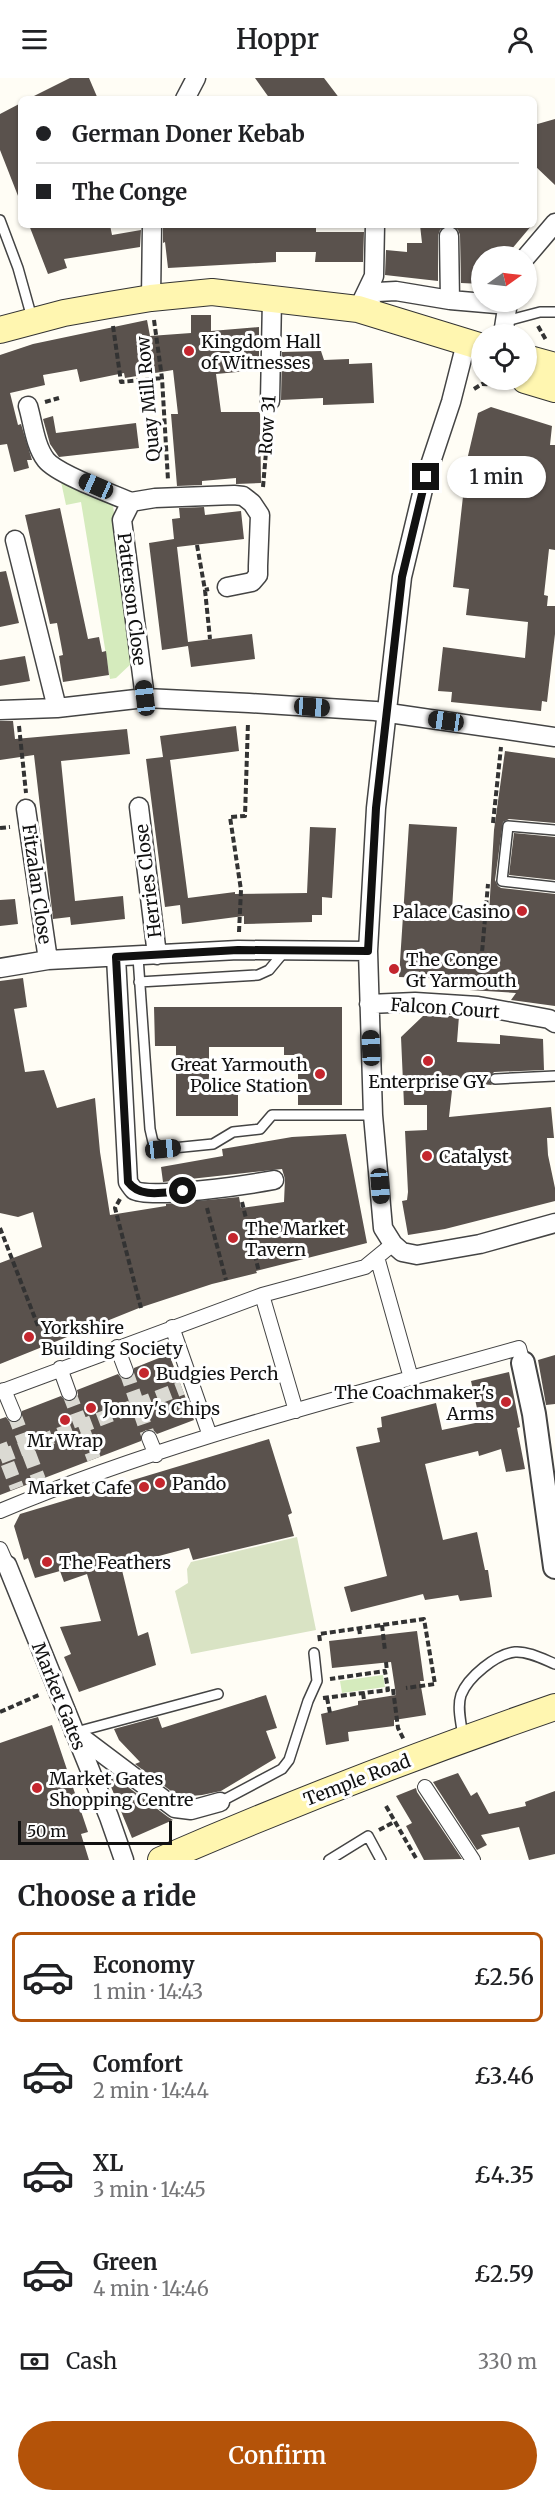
<!DOCTYPE html>
<html lang="en">
<head>
<meta charset="utf-8">
<style>
  body { margin:0; font-family:Merriweather,serif; background:#f6f6f6; color:#202124; height:100vh; display:flex; flex-direction:column; font-size:22px; white-space:nowrap }
  * { box-sizing:border-box; margin:0 }
  p { font-size:20px; color:#757577 }
  .icon { flex:none; width:33px; height:33px; fill:none; stroke:currentColor; stroke-width:2; stroke-linecap:round; stroke-linejoin:round }
  .map { position:relative; height:1782px; overflow:hidden }
  .details { display:flex; flex-direction:column; background:#fff; flex:1 }
  .details>* { flex:none }
  .banner { position:absolute; left:18px; top:18px; width:519px; height:132px; border-radius:9px; box-shadow:0 2px 4px #0004; display:grid; align-content:center; height:132px; padding:0 18px; background:#fff }
  .needle { width:39px; rotate:76deg }
  .tools { position:absolute; left:471px; top:168px; display:grid; gap:12px }
  .tools a { display:grid; place-items:center; width:66px; height:66px; border-radius:50%; background:#fff; box-shadow:0 2px 4px #0004; font-size:30px }
  .scale { position:absolute; left:18px; bottom:15px; width:154px; box-sizing:border-box; padding-left:6px; border:3px solid #111; border-top:0; font-size:16px; line-height:21px; white-space:nowrap; color:#111; -webkit-text-stroke:4px #fff; paint-order:stroke }
  .end { position:absolute; width:27px; height:27px; margin:-14px; border:8px solid #111; background:#fff; box-shadow:0 0 0 3px #fff }
  .from { border-radius:50% }
  .bubble { position:absolute; height:42px; border-radius:21px; background:#fff; box-shadow:0 2px 4px #0004; font-size:20px; font-weight:600; line-height:42px; text-align:center }
  .car { position:absolute; width:18px; height:36px; margin:-18px -9px; border-radius:8px; box-shadow:0 0 4px 2px #0007; background:linear-gradient(#222 24%,#8ab4d8 0 40%,#222 0 76%,#8ab4d8 0 86%,#222 0) }
  .banner b { display:flex; align-items:center; gap:21px; height:57px; font-size:22px }
  .banner b+b { border-top:2px solid #e0e0e0 }
  .banner i { width:15px; height:15px; background:#202124 }
  ul { padding:0; list-style:none }
  li { display:flex; align-items:center; gap:18px; height:90px; margin:0 12px 9px; padding:0 6px; border:3px solid transparent; border-radius:9px }
  li div { flex:1 }
  li b { display:block; font-size:22px }
  li em { font-style:normal; font-weight:600 }
  li.active { border-color:#b45309 }
  li>.icon { width:54px; height:54px; stroke-width:1.5 }
  h2 { padding:0 18px; font-size:27px; line-height:72px }
  .pay { display:flex; align-items:center; gap:15px; height:66px; padding:0 18px; font-size:22px }
  .pay p { margin-inline-start:auto }
  .button { display:flex; gap:12px; margin-top:auto; padding:12px 18px }
  .button a { flex:1; height:69px; border-radius:36px; background:#b45309; color:#fff; font-size:24px; font-weight:600; line-height:69px; text-align:center }
  header { display:flex; justify-content:space-between; align-items:center; height:78px; padding:0 18px; background:#fff; font-size:27px; font-weight:600 }
  .map>svg:first-child { display:block }
  .green { fill:#d5ebbd }
  .cemetery { fill:#d9e3c4 }
  .building { fill:#5a524d }
  .lines { fill:none; stroke-linecap:round; stroke-linejoin:round }
  .pedestrian-tunnel { stroke:#dbdad3; stroke-width:14; stroke-dasharray:14 7; stroke-linecap:butt }
  .service-casing { stroke:#444; stroke-width:12 }
  .pedestrian-casing { stroke:#444; stroke-width:16 }
  .minor-casing { stroke:#444; stroke-width:21 }
  .tertiary-casing { stroke:#444; stroke-width:26 }
  .secondary-casing { stroke:#333; stroke-width:28 }
  .path { stroke:#333; stroke-width:4; stroke-dasharray:6 3; stroke-linecap:butt }
  .service { stroke:#fff; stroke-width:9 }
  .pedestrian { stroke:#fff; stroke-width:14 }
  .minor { stroke:#fff; stroke-width:18 }
  .tertiary { stroke:#fff; stroke-width:22 }
  .secondary { stroke:#fff6b0; stroke-width:26 }
  .route { stroke:#111; stroke-width:8 }
  .poi-dot { fill:#c4262e; stroke:#fff; stroke-width:2 }
  .labels { text-anchor:middle; dominant-baseline:central; stroke-width:6; stroke-linejoin:round; paint-order:stroke }
  .poi-label { font-size:18px; fill:#111; stroke:#fff; text-anchor:start }
  .street-label { font-size:18px; fill:#111; stroke:#fff }
</style>
</head>
<body>
<header><svg class="icon" aria-label="menu" viewBox="0 0 24 24"><path d="M4 6h16M4 12h16M4 18h16"/></svg>Hoppr<svg class="icon" aria-label="person" viewBox="0 0 24 24"><circle cx="12" cy="8" r="4"/><path d="M4 21q1-7 8-7t8 7"/></svg></header>
<div class="map">
<svg width="555" height="1782" viewBox="0 0 555 1782">
  <rect width="100%" height="100%" fill="#fffdf5"/>
  <path class="green" d="M60,399L109,421L113,427L133,584L116,600L110,601L81,424L66,427Z
    M383,1597L385,1609L342,1615L340,1603Z"/>
  <path class="cemetery" d="M297,1459L316,1552L191,1576L175,1513L188,1505L187,1491L191,1484Z"/>
  <path class="building" d="M70,0H89L98,21H28Z
    M255,0H324L340,21H270Z
    M21,25V122L20,123L0,72V36Z
    M555,41V107L534,87V47Z
    M29,147H110L112,157L141,152L140,169L64,181L67,190L48,196Z
    M167,147H316V154H364L363,184H315L316,174H276V184L168,190L165,164L163,165V148Z
    M420,147H448L440,152L438,158V203L385,197L386,172L407,174V165H422Z
    M450,147H532L506,178H482V206L461,205L460,157L458,152Z
    M191,237H211V253L259,249V292L216,296L221,334H260L261,405L236,406V400L202,403V407L177,408L171,336H178L173,292L125,300L124,295L80,304L77,291L43,297L45,307L10,315L18,347L21,346L32,382H27L29,390L14,394L7,366L0,367V277L33,266L147,242L150,258L191,255Z
    M321,273L324,282L349,281V286L372,285L374,325L323,327V320L281,322L282,274Z
    M491,329L552,348L550,367H555V472L549,471L544,517L548,518L547,528H555V556L547,624L542,623L541,633L451,624L452,614L438,613L443,569L525,580L528,544L466,537L469,511L453,509L467,382L478,335Z
    M53,338L56,355L136,345L139,370L59,379L50,366L43,341Z
    M204,429L205,437L241,433L244,461L177,469L188,564L252,556L255,581L191,589L188,568L162,572L149,465L174,461L172,441L180,440L179,430Z
    M60,430L88,561L99,559L102,574L106,573L109,597L63,604L59,578L63,577L57,545L50,546L25,437Z
    M6,493L19,545L0,549V494Z
    M25,578L30,603L0,608V582Z
    M0,643H13L15,661L127,651L130,676L61,683L75,823L123,818L125,841L71,847L70,839L53,841L34,677L0,682Z
    M236,648L239,673L170,682L188,820L235,814V816L307,815L310,749L336,750L332,820L322,819V837H312V844L244,846V838L182,846L180,827L165,829L146,681L163,679L160,658Z
    M505,673L555,680V745L509,741L503,744L495,802L498,808L501,810L555,816V928L511,922L516,915L453,911V901L399,899L409,746L457,749L452,832L489,835L494,752Z
    M514,755L555,759V802L509,797Z
    M15,821L18,846L0,848V822Z
    M23,900L27,929L14,931L25,994L44,992L57,1030L95,1020L100,1074L110,1137L166,1128V1126L239,1119L241,1130L284,1124L285,1101L282,1091L163,1104L161,1089L223,1078L222,1071L292,1059L346,1056L367,1165L256,1193L257,1195L212,1206L139,1230L0,1286V1185L42,1169L33,1134L18,1139L0,1135V903Z
    M154,929H342V1027H298V977H284V969H209V1014L238,1015V1038H176V968H155Z
    M423,938H459L457,964L500,966V957L543,961L544,992L494,994L488,1001L492,1007L453,1004L449,1039L551,1029L554,1060H547L548,1077L555,1110V1123L445,1151L408,1157L402,1123L407,1122L408,1114L405,1053L427,1052V1027H404L401,959Z
    M169,1276L194,1342L157,1356L154,1353L146,1352L142,1355L141,1363L0,1417V1341L6,1339L9,1343L17,1344L21,1341L22,1333L61,1318L67,1324L73,1323L78,1317L77,1312L118,1296L121,1300L129,1302L133,1298L134,1290Z
    M555,1277V1326L546,1327L538,1282Z
    M509,1294L520,1349L517,1350L525,1391L506,1394L501,1371L479,1378L478,1373L425,1386L443,1462L477,1454L485,1492H488L492,1519L460,1523L458,1517L425,1522L423,1516L351,1534L344,1509L387,1498L356,1369L380,1364L377,1350L382,1349L381,1339L436,1325L442,1352L480,1344L471,1303Z
    M269,1361L292,1435L288,1437L294,1458L193,1482L189,1470L121,1488L138,1558L148,1554L156,1587L79,1614L64,1579L71,1576L60,1549L101,1543L87,1496L64,1504L60,1493L35,1500L28,1480L24,1482L14,1448L20,1436Z
    M417,1553L424,1603H420L426,1637L394,1642V1648L348,1654L349,1663L326,1667L321,1636L358,1627V1623L396,1617L391,1584L332,1590L329,1563Z
    M266,1617L277,1650L266,1653L276,1680L221,1713L202,1717L179,1719L135,1686L140,1684L119,1662L114,1651L158,1639L162,1650Z
    M52,1647L88,1754L81,1756L89,1782H0V1665Z
    M458,1695L471,1718L477,1714L489,1736L526,1728L525,1724L555,1713V1776L529,1782L519,1749L481,1757L487,1767L477,1772L433,1704Z
    M112,1697L168,1739L173,1742L132,1760L107,1699Z
    M416,1710L417,1714L462,1781L424,1782L406,1748L412,1745L396,1718Z"/>
  <g class="lines">
    <path class="pedestrian-tunnel" d="M126,1293L149,1360
      M69,1315L94,1381
      M14,1336L39,1402
      M0,1366L17,1410
      M0,1379L182,1310"/>
    <g class="service-casing">
      <path id="service" d="M0,142L18,190L32,240
        M506,243L540,234H555
        M555,752L508,748L502,803L555,809
        M138,879L150,1051L153,1064L163,1071L213,1066L233,1054L260,1051L272,1037H373
        M139,904L258,897L269,892L284,874
        M495,1001L555,998
        M76,1654L218,1616
        M463,1658C461,1645 457,1629 461,1617C468,1599 496,1576 515,1574C528,1573 543,1581 555,1586
        M220,1724L282,1691L289,1682L308,1623L317,1603L314,1575
        M329,1782L368,1758L381,1782"/>
    </g>
    <g class="pedestrian-casing">
      <path id="pedestrian" d="M377,1179L411,1300
        M262,1217L296,1333
        M172,1249L210,1358
        M117,1269L126,1293
        M60,1290L69,1315
        M4,1312L14,1336
        M0,1314L262,1217L365,1189L393,1166
        M149,1360L156,1377
        M0,1433C167,1363 345,1319 519,1270L523,1285
        M0,1471L7,1487
        M425,1709L473,1782"/>
    </g>
    <g class="minor-casing">
      <path id="minor" d="M185,21L196,0
        M449,158L450,222
        M526,179L555,145
        M151,220L152,147
        M362,223L374,198L375,147
        M358,231L377,214L396,213L450,222L508,227
        M503,256L508,224
        M466,265L451,324L426,399L402,499L376,730L368,873L373,1037L383,1150L393,1166L402,1174L417,1177L480,1166L555,1145
        M270,323L272,221
        M28,328C33,345 35,368 46,382C57,396 112,416 131,424
        M15,462L57,630
        M145,620L122,442L131,424L155,420L234,417L243,418L252,425L260,437L258,488V497L252,504L227,509
        M0,632L57,630L145,620L249,625L375,633L555,659
        M139,729L157,877
        M26,731L48,882
        M116,879L128,1104C130,1107 132,1110 134,1112C149,1122 252,1106 274,1102
        M0,890L48,882L238,872L368,873
        M369,926L415,924L478,928L549,941L555,945
        M7,1487L109,1739L124,1782
        M74,1654L175,1730L191,1732L220,1724"/>
    </g>
    <g class="tertiary-casing">
      <path id="tertiary" d="M523,1285L534,1336L555,1489"/>
    </g>
    <g class="secondary-casing">
      <path id="secondary" d="M0,252L64,235L109,227L151,220L212,214L358,231L482,269
        M526,280L555,288
        M525,302L555,311
        M161,1782C290,1726 422,1675 555,1629"/>
    </g>
    <path class="path" d="M154,242L162,300L168,402
      M113,248L121,304L162,300
      M538,248L546,262
      M474,311L482,306L503,307
      M45,324L59,320
      M263,409L269,339
      M197,467L205,512L209,511
      M205,512L210,561
      M19,648L26,715
      M493,745L501,669
      M0,750L10,749
      M239,854L241,812L230,739L245,738L248,644
      M479,909L488,806
      M120,1121L115,1130L141,1230
      M242,1124L259,1194
      M207,1130L226,1202
      M0,1150L38,1248
      M46,1268L49,1278
      M382,1547L385,1573
      M359,1550L360,1557
      M320,1563L319,1556L424,1541L435,1606L406,1610
      M386,1584L387,1593
      M393,1611L398,1650L404,1662
      M363,1615L364,1622
      M323,1620L388,1612L385,1593L330,1601
      M327,1620L330,1635
      M0,1634L41,1616
      M386,1728L417,1782
      M379,1752L394,1744"/>
    <use href="#service" class="service"/>
    <use href="#pedestrian" class="pedestrian"/>
    <use href="#minor" class="minor"/>
    <use href="#tertiary" class="tertiary"/>
    <use href="#secondary" class="secondary"/>
  </g>
  <g class="lines">
    <path class="route" d="M183,1113C164,1114 141,1121 128,1104L116,879L238,872L368,873L376,730L402,499L426,399"/>
  </g>
  <g class="poi-dot">
    <circle cx="189" cy="273" r="6"/>
    <circle cx="522" cy="833" r="6"/>
    <circle cx="394" cy="891" r="6"/>
    <circle cx="428" cy="983" r="6"/>
    <circle cx="320" cy="996" r="6"/>
    <circle cx="427" cy="1078" r="6"/>
    <circle cx="233" cy="1160" r="6"/>
    <circle cx="29" cy="1259" r="6"/>
    <circle cx="144" cy="1295" r="6"/>
    <circle cx="506" cy="1324" r="6"/>
    <circle cx="91" cy="1330" r="6"/>
    <circle cx="65" cy="1342" r="6"/>
    <circle cx="160" cy="1405" r="6"/>
    <circle cx="144" cy="1409" r="6"/>
    <circle cx="47" cy="1484" r="6"/>
    <circle cx="37" cy="1710" r="6"/>
  </g>
  <g class="labels">
    <g class="poi-label">
      <text x="201" y="263">Kingdom Hall<tspan x="201" dy="21">of Witnesses</tspan></text>
      <text x="510" y="833" text-anchor="end">Palace Casino</text>
      <text x="406" y="881">The Conge<tspan x="406" dy="21">Gt Yarmouth</tspan></text>
      <text x="308" y="986" text-anchor="end">Great Yarmouth<tspan x="308" dy="21">Police Station</tspan></text>
      <text x="428" y="1003" text-anchor="middle">Enterprise GY</text>
      <text x="439" y="1078">Catalyst</text>
      <text x="245" y="1150">The Market<tspan x="245" dy="21">Tavern</tspan></text>
      <text x="41" y="1249">Yorkshire<tspan x="41" dy="21">Building Society</tspan></text>
      <text x="156" y="1295">Budgies Perch</text>
      <text x="494" y="1314" text-anchor="end">The Coachmaker's<tspan x="494" dy="21">Arms</tspan></text>
      <text x="103" y="1330">Jonny's Chips</text>
      <text x="65" y="1362" text-anchor="middle">Mr Wrap</text>
      <text x="172" y="1405">Pando</text>
      <text x="132" y="1409" text-anchor="end">Market Cafe</text>
      <text x="59" y="1484">The Feathers</text>
      <text x="49" y="1700">Market Gates<tspan x="49" dy="21">Shopping Centre</tspan></text>
    </g>
    <g class="street-label">
      <text transform="translate(148 321) rotate(-95)">Quay Mill Row</text>
      <text transform="translate(267 347) rotate(-86)">Row 31</text>
      <text transform="translate(132 521) rotate(83)">Patterson Close</text>
      <text transform="translate(148 803) rotate(-97)">Herries Close</text>
      <text transform="translate(37 806) rotate(82)">Fitzalan Close</text>
      <text transform="translate(445 930) rotate(4)">Falcon Court</text>
      <text transform="translate(59 1618) rotate(68)">Market Gates</text>
      <text transform="translate(357 1702) rotate(-21)">Temple Road</text>
    </g>
  </g>
</svg>
<div class="tools">
<a><svg class="needle" viewBox="-14 -14 28 28"><path d="M0-13l5 13h-10z" fill="#e53935"/><path d="M0 13l5-13h-10z" fill="#757577"/></svg></a>
<a><svg class="icon" aria-label="locate" viewBox="0 0 24 24"><circle cx="12" cy="12" r="6"/><path d="M12 2v4M12 18v4M2 12h4M18 12h4"/></svg></a>
</div>
<div class="scale">50 m</div>
<i class="end from" style="left:183px;top:1113px"></i>
<i class="end" style="left:426px;top:399px"></i>
<div class="bubble" style="left:447px;top:378px;width:99px">1 min</div>
<i class="car" style="left:96px;top:408px;rotate:294deg"></i>
<i class="car" style="left:145px;top:620px;rotate:353deg"></i>
<i class="car" style="left:312px;top:629px;rotate:94deg"></i>
<i class="car" style="left:446px;top:643px;rotate:278deg"></i>
<i class="car" style="left:371px;top:970px;rotate:358deg"></i>
<i class="car" style="left:163px;top:1071px;rotate:84deg"></i>
<i class="car" style="left:380px;top:1108px;rotate:175deg"></i>
<div class="banner">
<b><i class="from"></i>German Doner Kebab</b>
<b><i></i>The Conge</b>
</div>
</div>
<section class="details">
<h2>Choose a ride</h2>
<ul>
<li class="active"><svg class="icon" aria-label="car" viewBox="0 0 24 24"><path d="M5 17H2v-5l4-1 3-4h7l3 4 3 1v5h-3M9 17h6M6 11h13"/><circle cx="7" cy="17" r="2"/><circle cx="17" cy="17" r="2"/></svg><div><b>Economy</b><p>1 min · 14:43</p></div><em>£2.56</em></li>
<li><svg class="icon" aria-label="car" viewBox="0 0 24 24"><path d="M5 17H2v-5l4-1 3-4h7l3 4 3 1v5h-3M9 17h6M6 11h13"/><circle cx="7" cy="17" r="2"/><circle cx="17" cy="17" r="2"/></svg><div><b>Comfort</b><p>2 min · 14:44</p></div><em>£3.46</em></li>
<li><svg class="icon" aria-label="car" viewBox="0 0 24 24"><path d="M5 17H2v-5l4-1 3-4h7l3 4 3 1v5h-3M9 17h6M6 11h13"/><circle cx="7" cy="17" r="2"/><circle cx="17" cy="17" r="2"/></svg><div><b>XL</b><p>3 min · 14:45</p></div><em>£4.35</em></li>
<li><svg class="icon" aria-label="car" viewBox="0 0 24 24"><path d="M5 17H2v-5l4-1 3-4h7l3 4 3 1v5h-3M9 17h6M6 11h13"/><circle cx="7" cy="17" r="2"/><circle cx="17" cy="17" r="2"/></svg><div><b>Green</b><p>4 min · 14:46</p></div><em>£2.59</em></li>
</ul>
<div class="pay"><svg class="icon" aria-label="cash" viewBox="0 0 24 24"><path d="M3 7h18v10H3z"/><circle cx="12" cy="12" r="2"/></svg>Cash<p>330 m</p></div>
<div class="button"><a>Confirm</a></div>
</section>
</body>
</html>
